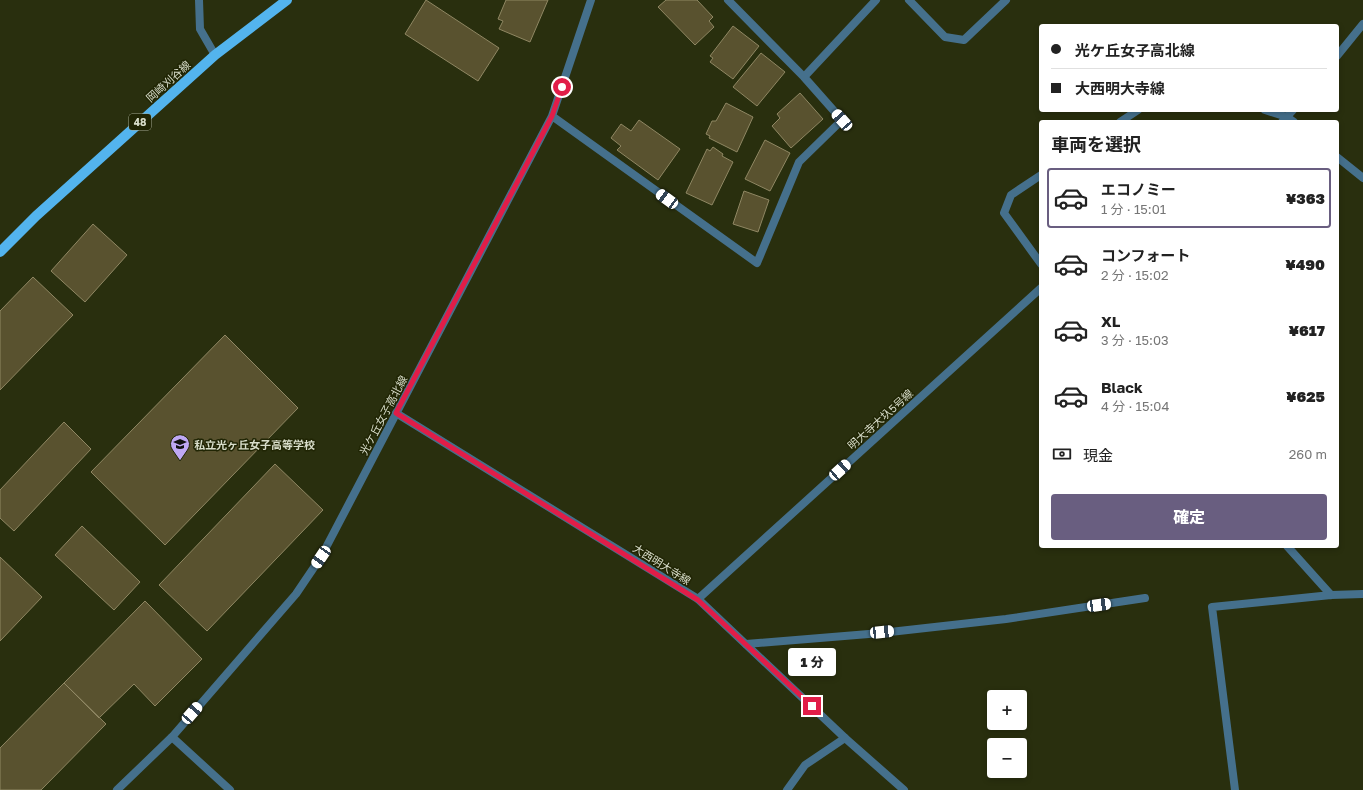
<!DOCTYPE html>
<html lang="ja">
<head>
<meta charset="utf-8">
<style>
  body { margin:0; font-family:"Golos Text","Noto Sans JP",sans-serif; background:#f6f6f6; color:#222; height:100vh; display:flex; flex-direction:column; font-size:15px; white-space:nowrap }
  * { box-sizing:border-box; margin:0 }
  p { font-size:13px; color:#767676 }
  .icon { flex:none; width:22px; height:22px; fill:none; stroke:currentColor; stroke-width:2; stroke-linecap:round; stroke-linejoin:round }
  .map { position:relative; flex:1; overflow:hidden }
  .details { position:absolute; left:1039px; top:120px; width:300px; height:428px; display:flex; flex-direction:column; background:#fff; border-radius:4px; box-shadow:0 2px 6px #0003 }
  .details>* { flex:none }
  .banner { position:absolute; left:1039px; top:24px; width:300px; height:88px; border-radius:4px; box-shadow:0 2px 6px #0003; display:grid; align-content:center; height:88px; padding:0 12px; background:#fff }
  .controls { position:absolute; left:987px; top:690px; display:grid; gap:8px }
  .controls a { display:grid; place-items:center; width:40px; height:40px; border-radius:4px; background:#fff; box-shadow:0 2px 6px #0003; font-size:20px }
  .end { position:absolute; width:18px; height:18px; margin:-9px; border:5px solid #e11d48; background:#fff; box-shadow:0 0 0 2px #fff }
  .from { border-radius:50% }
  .bubble { position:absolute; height:28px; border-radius:4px; background:#fff; box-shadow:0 2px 6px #0003; font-size:13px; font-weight:800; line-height:28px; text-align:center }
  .car { position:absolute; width:12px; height:24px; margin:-12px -6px; border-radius:5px; box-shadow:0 0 3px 1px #0007; background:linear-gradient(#fff 24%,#345 0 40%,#fff 0 76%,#345 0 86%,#fff 0) }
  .banner b { display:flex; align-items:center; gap:14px; height:38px; font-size:15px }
  .banner b+b { border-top:1px solid #e0e0e0 }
  .banner i { width:10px; height:10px; background:#222 }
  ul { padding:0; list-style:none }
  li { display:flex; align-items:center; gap:12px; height:60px; margin:0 8px 6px; padding:0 4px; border:2px solid transparent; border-radius:4px }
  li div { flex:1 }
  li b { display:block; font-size:15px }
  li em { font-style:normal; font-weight:800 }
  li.current { border-color:#695e80 }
  li>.icon { width:36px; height:36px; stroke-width:1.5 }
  h2 { padding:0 12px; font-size:18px; line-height:48px }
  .pay { display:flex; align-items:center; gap:10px; height:44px; padding:0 12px; font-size:15px }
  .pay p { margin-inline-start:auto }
  .action { display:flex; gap:8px; margin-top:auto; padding:8px 12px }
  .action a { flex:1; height:46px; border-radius:4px; background:#695e80; color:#fff; font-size:16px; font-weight:800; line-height:46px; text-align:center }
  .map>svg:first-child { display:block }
  .building { fill:#59522f; stroke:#8f8763 }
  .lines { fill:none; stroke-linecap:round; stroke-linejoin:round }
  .service { stroke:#45708c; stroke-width:8 }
  .minor { stroke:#45708c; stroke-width:8 }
  .tertiary { stroke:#45708c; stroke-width:8 }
  .primary { stroke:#53b4ee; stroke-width:10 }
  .route { stroke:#e11d48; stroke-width:5 }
  .labels { text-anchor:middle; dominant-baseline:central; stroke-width:3; stroke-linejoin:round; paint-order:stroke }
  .shield { fill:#202504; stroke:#a1a68f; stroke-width:1 }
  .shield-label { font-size:10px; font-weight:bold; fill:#d8ddca }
  .street-label { font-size:11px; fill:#d8ddca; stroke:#202504 }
  .poi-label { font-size:11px; font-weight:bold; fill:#d8ddca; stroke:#202504; text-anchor:start }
</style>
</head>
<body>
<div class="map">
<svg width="1363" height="790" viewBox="0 0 1363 790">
  <rect width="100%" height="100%" fill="#292f0e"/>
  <path class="building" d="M426,0L499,48L478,81L405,34Z
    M506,0H548L530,42L499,29L503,21L498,19Z
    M666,0H697L713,17L709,21L714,27L695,45L658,7Z
    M733,26L759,46L733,79L710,62L713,58L710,56Z
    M761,53L785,72L757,106L733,87Z
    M800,93L823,119L791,148L772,126L780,118L777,114Z
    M726,103L753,117L737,152L709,138L710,136L706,134L712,121H716Z
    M639,120L680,149L658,180L617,150L621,146L611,138L621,124L631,131Z
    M765,140L790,153L770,191L745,179Z
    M713,147L723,154L722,156L733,162L712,205L686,193L707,149L710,151Z
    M744,191L769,200L758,232L733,224Z
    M93,224L127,255L85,302L51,271Z
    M33,277L73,315L0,390V311Z
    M225,335L298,408L165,545L91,472Z
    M64,422L91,449L14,531L0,518V490Z
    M275,464L323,510L207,631L159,585Z
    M82,526L140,582L114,610L55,555Z
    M0,557L42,597L0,641Z
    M145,601L202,659L155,706L134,684L99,718L64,683Z
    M64,683L106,724L41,790H0V748Z"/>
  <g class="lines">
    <path class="service" d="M199,0L200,29L215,55
      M172,737L230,790"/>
    <path class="minor" d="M909,0L945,37L964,40L1006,0
      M1337,56L1363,24
      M804,77L876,0
      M1265,110L1287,117L1294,122
      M552,116L757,263L799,162L842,120L804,77L728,0
      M1120,122L1138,110
      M1282,122L1293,110
      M1337,157L1363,178
      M1041,175L1011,195L1004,213L1041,264
      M1287,546L1331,595
      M698,599L1041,288
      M746,644L881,633L1006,619L1145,598
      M117,790L172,737L296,594L321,557L552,116L591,0
      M787,790L805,765L845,738
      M1235,790L1212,607L1331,595L1363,594"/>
    <path class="tertiary" d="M396,413L698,599L845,738L904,790"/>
    <path class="primary" d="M0,252L36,216L215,55L287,0"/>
  </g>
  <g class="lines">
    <path class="route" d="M562,87L552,116L396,413L698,600L812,706"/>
  </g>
  <defs>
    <g id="school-pin" transform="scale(1)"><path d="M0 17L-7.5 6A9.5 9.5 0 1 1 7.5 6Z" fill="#bfa8f4" stroke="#202504"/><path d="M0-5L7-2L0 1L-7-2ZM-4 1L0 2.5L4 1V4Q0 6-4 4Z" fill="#111"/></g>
  </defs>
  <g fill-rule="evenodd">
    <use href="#school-pin" x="180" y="444"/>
  </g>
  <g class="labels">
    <rect class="shield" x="129" y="114" width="22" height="16" rx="3"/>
    <g class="shield-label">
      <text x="140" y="122">48</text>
    </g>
    <g class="street-label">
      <text transform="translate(168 81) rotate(-42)">岡崎刈谷線</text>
      <text transform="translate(383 415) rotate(-62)">光ケ丘女子高北線</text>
      <text transform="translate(880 419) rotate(-42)">明大寺大圦5号線</text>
      <text transform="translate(662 564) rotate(32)">大西明大寺線</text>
    </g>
    <g class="poi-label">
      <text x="194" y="444">私立光ヶ丘女子高等学校</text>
    </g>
  </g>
</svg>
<div class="controls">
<a>+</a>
<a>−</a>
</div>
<i class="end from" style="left:562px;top:87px"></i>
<i class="end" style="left:812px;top:706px"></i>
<div class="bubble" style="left:788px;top:648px;width:48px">1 分</div>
<i class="car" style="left:842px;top:120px;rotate:318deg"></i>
<i class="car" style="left:667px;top:199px;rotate:306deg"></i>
<i class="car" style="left:840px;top:470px;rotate:48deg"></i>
<i class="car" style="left:321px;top:557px;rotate:214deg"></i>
<i class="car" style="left:1099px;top:605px;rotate:82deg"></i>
<i class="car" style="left:882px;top:632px;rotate:84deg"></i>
<i class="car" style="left:192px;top:713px;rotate:41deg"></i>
<div class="banner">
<b><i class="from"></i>光ケ丘女子高北線</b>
<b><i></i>大西明大寺線</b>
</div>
<section class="details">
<h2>車両を選択</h2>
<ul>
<li class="current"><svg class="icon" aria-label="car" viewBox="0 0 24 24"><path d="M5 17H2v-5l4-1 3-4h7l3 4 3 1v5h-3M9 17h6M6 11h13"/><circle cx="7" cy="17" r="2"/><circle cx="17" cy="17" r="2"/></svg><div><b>エコノミー</b><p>1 分 · 15:01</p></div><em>¥363</em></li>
<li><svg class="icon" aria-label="car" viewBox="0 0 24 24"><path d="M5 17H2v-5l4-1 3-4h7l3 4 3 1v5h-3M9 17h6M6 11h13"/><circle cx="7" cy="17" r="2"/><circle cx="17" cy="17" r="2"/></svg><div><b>コンフォート</b><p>2 分 · 15:02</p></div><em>¥490</em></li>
<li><svg class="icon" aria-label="car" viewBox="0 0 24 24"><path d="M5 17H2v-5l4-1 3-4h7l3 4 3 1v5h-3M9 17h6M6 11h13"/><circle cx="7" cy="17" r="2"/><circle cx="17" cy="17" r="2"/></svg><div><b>XL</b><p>3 分 · 15:03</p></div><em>¥617</em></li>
<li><svg class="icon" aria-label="car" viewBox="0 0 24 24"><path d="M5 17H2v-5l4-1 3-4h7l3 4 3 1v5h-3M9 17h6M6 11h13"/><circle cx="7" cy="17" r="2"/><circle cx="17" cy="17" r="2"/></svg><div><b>Black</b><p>4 分 · 15:04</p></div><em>¥625</em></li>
</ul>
<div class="pay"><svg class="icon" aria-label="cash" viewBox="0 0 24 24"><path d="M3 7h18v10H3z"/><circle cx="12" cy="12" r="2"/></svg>現金<p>260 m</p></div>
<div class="action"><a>確定</a></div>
</section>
</div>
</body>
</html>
